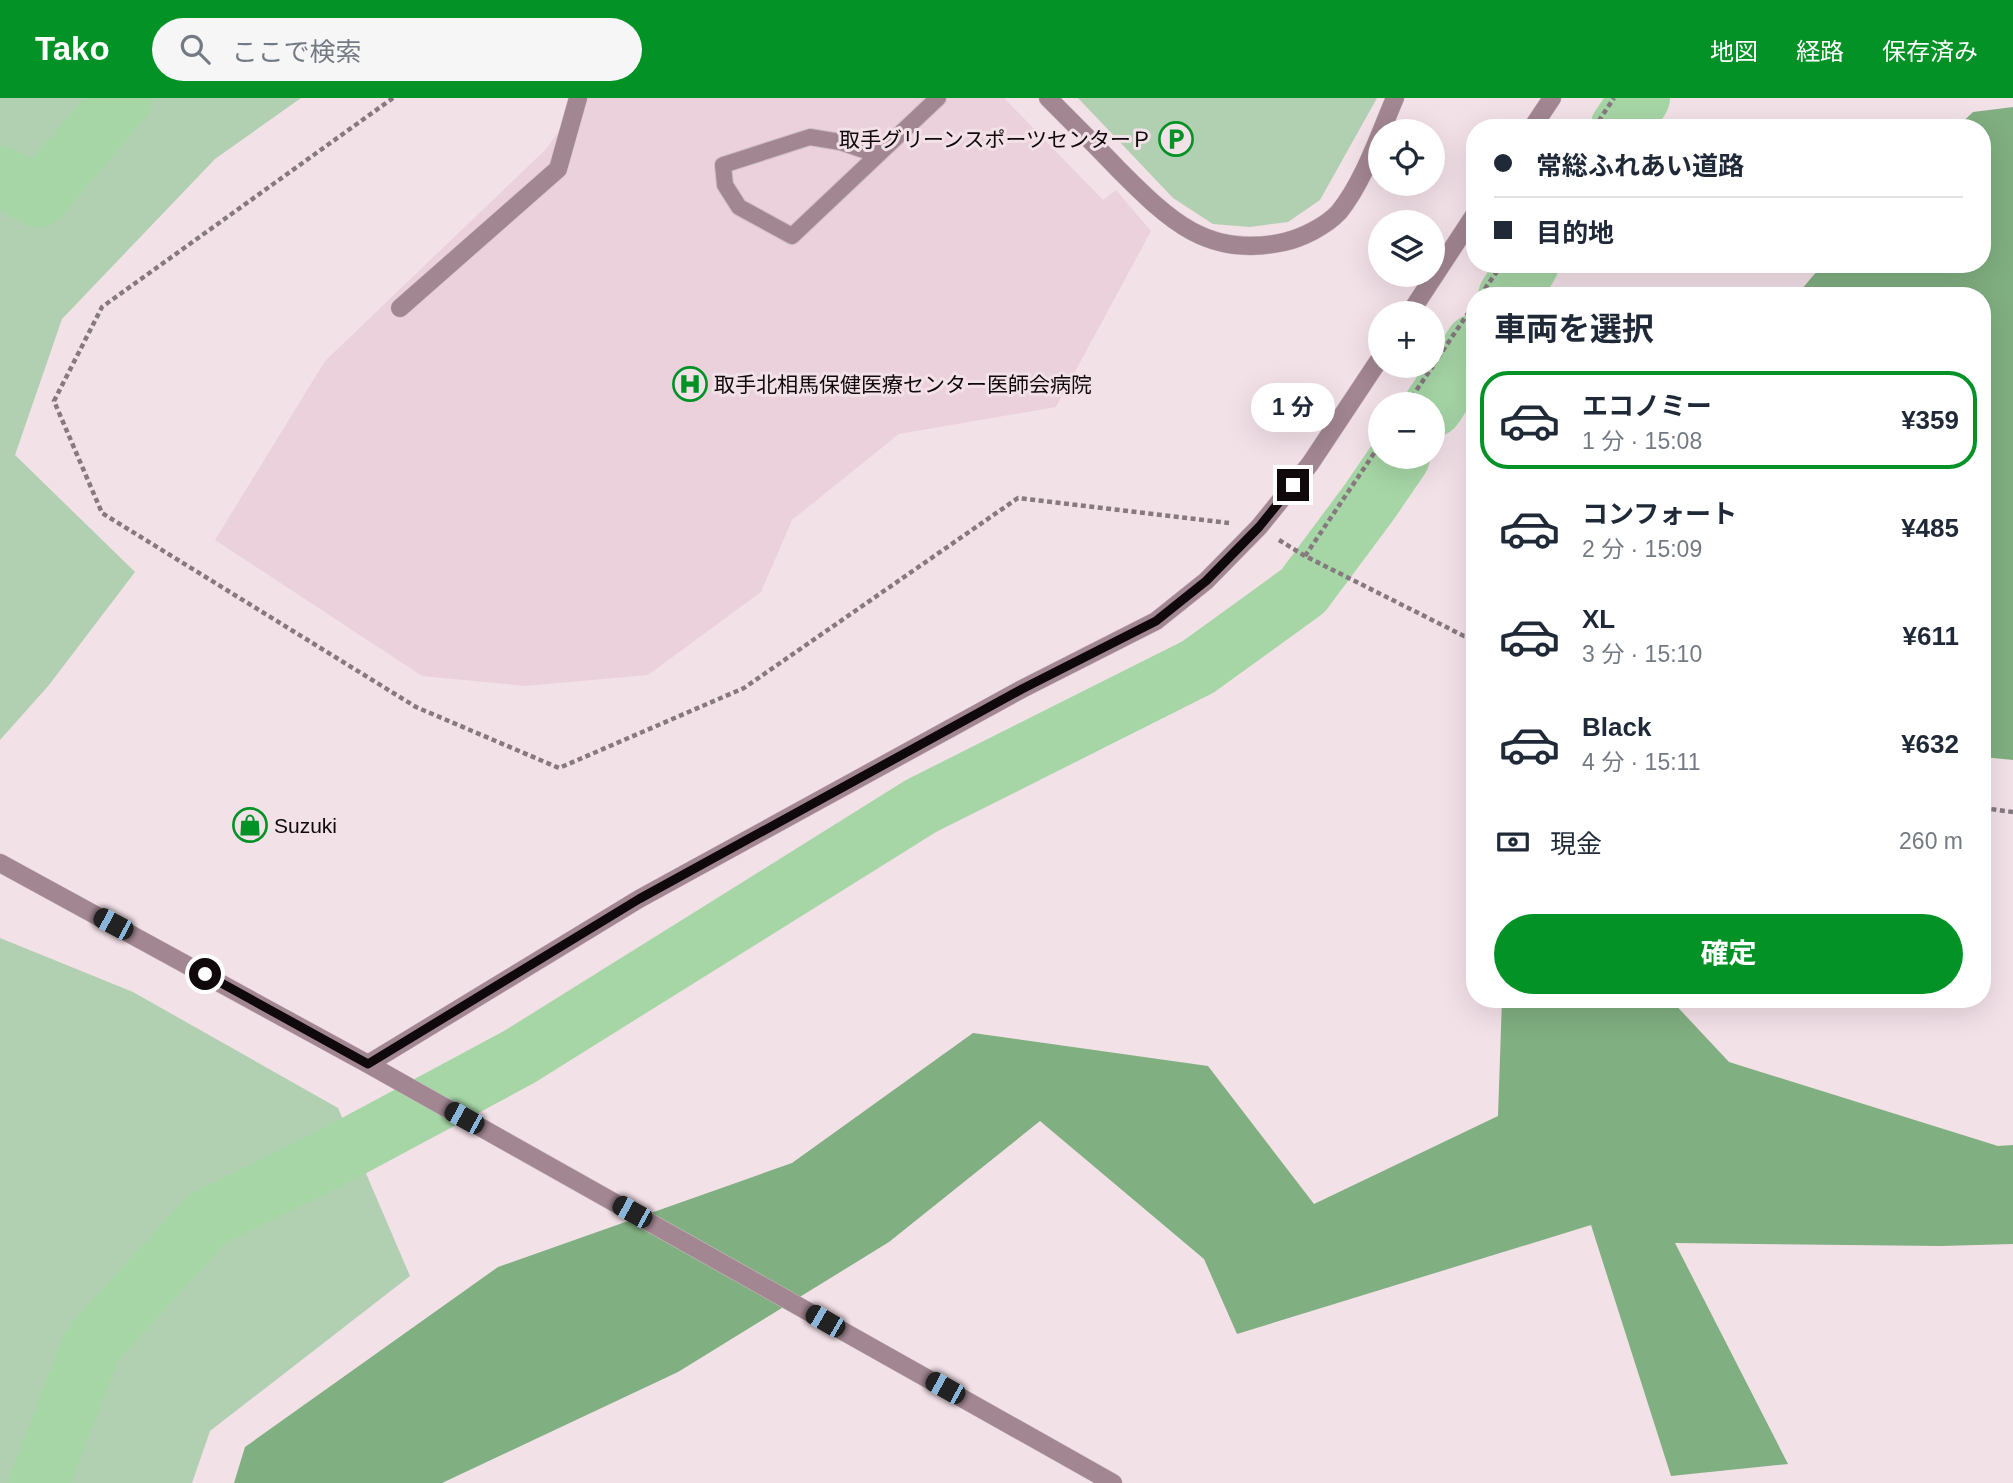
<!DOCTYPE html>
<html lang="ja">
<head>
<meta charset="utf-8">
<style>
  body { margin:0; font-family:Helvetica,"Noto Sans JP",sans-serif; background:#f6f6f7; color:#1f2937; height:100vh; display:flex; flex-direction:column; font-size:26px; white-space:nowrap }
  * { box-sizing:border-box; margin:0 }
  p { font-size:23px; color:#747a83 }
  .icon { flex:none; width:38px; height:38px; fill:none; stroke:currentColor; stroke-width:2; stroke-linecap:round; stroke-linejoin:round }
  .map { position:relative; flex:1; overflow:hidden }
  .panel { position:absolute; left:1466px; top:189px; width:525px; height:721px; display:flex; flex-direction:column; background:#fff; border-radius:28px; box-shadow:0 7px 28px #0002 }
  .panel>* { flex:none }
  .top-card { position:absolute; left:1466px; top:21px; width:525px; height:154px; border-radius:28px; box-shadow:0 7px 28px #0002; display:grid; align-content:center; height:154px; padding:0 28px; background:#fff }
  .fabs { position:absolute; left:1368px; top:21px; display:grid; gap:14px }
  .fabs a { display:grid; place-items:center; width:77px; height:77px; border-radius:50%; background:#fff; box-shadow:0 7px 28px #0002; font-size:35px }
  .end { position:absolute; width:32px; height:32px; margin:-16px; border:9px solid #0f090c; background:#fff; box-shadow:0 0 0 4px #fff }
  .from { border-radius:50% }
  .bubble { position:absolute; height:49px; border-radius:24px; background:#fff; box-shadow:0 7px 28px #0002; font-size:23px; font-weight:700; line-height:49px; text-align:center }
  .car { position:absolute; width:21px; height:42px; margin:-21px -10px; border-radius:9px; box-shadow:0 0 5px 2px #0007; background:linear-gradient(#222 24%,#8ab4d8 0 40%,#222 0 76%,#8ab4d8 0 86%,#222 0) }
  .top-card b { display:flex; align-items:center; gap:24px; height:66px; font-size:26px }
  .top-card b+b { border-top:2px solid #e0e1e3 }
  .top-card i { width:18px; height:18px; background:#1f2937 }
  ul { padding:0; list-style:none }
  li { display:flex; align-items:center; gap:21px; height:98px; margin:0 14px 10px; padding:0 14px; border:4px solid transparent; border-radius:28px }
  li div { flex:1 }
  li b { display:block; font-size:26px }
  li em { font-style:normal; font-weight:700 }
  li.selected { border-color:#029226 }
  li>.icon { width:63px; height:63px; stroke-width:1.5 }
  h2 { padding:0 28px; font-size:32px; line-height:84px }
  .pay { display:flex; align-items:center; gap:18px; height:77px; padding:0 28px; font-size:26px }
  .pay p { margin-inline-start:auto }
  .primary-button { display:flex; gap:14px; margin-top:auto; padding:14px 28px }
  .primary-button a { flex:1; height:80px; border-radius:42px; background:#029226; color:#fff; font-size:28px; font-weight:700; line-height:80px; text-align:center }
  header { display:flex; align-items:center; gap:42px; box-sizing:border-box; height:98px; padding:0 35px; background:#029226; color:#fff }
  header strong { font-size:33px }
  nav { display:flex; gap:38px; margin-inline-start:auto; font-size:24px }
  .search { width:490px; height:63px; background:#f6f6f7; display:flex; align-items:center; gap:18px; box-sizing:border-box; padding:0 24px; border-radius:38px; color:#747a83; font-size:26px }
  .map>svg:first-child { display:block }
  .built { fill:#ead1db }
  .green { fill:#b1cfb1 }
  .forest { fill:#80af81 }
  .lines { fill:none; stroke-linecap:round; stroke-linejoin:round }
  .river { stroke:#a6d6a6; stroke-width:60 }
  .service-casing { stroke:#cfbec5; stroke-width:18 }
  .minor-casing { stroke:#cfbec5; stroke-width:19 }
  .tertiary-casing { stroke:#cfbec5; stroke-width:19 }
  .path { stroke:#86797f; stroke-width:4.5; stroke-dasharray:5 3.5; stroke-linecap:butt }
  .service { stroke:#a28691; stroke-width:16 }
  .minor { stroke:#a28691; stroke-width:18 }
  .tertiary { stroke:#a28691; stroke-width:18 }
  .route { stroke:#0f090c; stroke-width:9 }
  .labels { text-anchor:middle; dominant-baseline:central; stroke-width:6; stroke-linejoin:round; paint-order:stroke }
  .poi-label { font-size:21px; fill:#0f090c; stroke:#f3e1e8; text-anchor:start }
</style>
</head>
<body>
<header>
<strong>Tako</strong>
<div class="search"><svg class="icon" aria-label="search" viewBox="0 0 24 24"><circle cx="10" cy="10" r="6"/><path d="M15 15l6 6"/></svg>ここで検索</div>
<nav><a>地図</a><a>経路</a><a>保存済み</a></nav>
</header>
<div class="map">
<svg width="2013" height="1385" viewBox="0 0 2013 1385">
  <rect width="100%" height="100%" fill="#f3e1e8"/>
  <path class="built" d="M583,0H1004L1103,102L1116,92L1151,133L1056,309L899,336L792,422L761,494L648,577L525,588L422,578L215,442L325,263L546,51Z"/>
  <path class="green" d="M0,0H301L215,61L62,221L15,357L135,474L49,587L0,642Z
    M1078,0H1377L1320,102L1288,124L1250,129L1213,126L1173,100Z
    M0,840L133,894L338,1010L410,1178L210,1333L192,1385H0Z"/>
  <path class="forest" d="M2013,9V662L1983,659V198H1796L1823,166H1983V30H1956L1973,14Z
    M1502,901H1670L1729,964L1998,1048L2013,1047V1146L1940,1148L1675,1145L1788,1366L1671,1378L1591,1127L1237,1236L1204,1161L1040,1023L889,1144L678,1274L442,1385H234L245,1349L498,1169L792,1065L973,935L1208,968L1314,1106L1498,1018Z"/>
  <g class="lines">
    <path class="river" d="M1620,30L1640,0
      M0,78L39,99L123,0
      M1508,198L1529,166
      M1433,309L1475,246
      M39,1385L92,1247L207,1121L331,1060L519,959L921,708L1198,569L1303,493L1370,403L1400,359"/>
    <g class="service-casing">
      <path id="service" d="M878,57L840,44L810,39L723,67L725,87L739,109L792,138L938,0"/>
    </g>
    <g class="minor-casing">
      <path id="minor" d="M400,210L558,71L578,0"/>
    </g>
    <g class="tertiary-casing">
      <path id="tertiary" d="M1048,0C1072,24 1096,48 1119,72C1169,122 1208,161 1284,144C1302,140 1326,128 1339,114C1364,83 1379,37 1395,0
        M1532,30L1552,0
        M1410,215L1475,116
        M0,765L368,966L1113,1385
        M368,966L639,801L1022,591L1156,523L1206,483L1259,429L1310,366L1381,259"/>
    </g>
    <path class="path" d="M393,0L102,209L54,303L102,415L416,609L559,670L744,590L1018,400L1229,425
      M1594,30L1614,0
      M1480,198L1502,166
      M1433,267L1475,205
      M1407,306L1433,268
      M1279,442L1305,458L1464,538L1475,539
      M1305,458L1381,345
      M1983,710L2013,714"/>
    <use href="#service" class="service"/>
    <use href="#minor" class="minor"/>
    <use href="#tertiary" class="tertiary"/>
  </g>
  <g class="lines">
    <path class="route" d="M205,876L368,966L639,801L1022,591L1156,523L1206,483L1259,429L1293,387"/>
  </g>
  <defs>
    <g id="parking-ring" transform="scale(1.75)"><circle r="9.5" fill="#f3e1e8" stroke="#029226" stroke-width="1.5"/><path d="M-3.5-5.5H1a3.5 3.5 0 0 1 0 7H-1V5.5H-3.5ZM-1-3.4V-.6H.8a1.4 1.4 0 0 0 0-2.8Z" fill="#029226"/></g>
    <g id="hospital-ring" transform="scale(1.75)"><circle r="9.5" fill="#f3e1e8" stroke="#029226" stroke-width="1.5"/><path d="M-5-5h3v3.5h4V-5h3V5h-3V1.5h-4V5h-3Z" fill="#029226"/></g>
    <g id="shop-ring" transform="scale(1.75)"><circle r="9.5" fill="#f3e1e8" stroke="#029226" stroke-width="1.5"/><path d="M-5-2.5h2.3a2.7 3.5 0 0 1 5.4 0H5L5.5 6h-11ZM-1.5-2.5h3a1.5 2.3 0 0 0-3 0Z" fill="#029226"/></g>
  </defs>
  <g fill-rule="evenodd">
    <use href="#parking-ring" x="1176" y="41"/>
    <use href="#hospital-ring" x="690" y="286"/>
    <use href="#shop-ring" x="250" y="727"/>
  </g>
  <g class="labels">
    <g class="poi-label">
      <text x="1152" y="41" text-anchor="end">取手グリーンスポーツセンターＰ</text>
      <text x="714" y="286">取手北相馬保健医療センター医師会病院</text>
      <text x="274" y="727">Suzuki</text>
    </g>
  </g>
</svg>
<div class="fabs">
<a><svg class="icon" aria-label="locate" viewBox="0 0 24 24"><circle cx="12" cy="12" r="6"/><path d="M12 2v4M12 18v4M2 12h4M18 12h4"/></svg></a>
<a><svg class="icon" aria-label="layers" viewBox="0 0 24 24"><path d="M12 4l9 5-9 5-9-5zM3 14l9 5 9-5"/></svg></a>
<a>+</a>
<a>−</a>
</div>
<i class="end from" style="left:205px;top:876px"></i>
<i class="end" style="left:1293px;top:387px"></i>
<div class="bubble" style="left:1251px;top:285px;width:84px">1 分</div>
<i class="car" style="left:113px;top:826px;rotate:298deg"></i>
<i class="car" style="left:464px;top:1020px;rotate:299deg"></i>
<i class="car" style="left:632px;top:1114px;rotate:299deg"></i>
<i class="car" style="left:825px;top:1223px;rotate:300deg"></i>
<i class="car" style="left:945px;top:1290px;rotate:299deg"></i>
<div class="top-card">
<b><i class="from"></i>常総ふれあい道路</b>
<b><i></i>目的地</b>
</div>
<section class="panel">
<h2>車両を選択</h2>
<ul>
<li class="selected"><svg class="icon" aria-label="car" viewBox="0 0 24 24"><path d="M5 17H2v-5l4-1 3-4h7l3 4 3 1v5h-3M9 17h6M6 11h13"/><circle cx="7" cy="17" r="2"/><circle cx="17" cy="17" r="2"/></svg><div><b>エコノミー</b><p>1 分 · 15:08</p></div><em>¥359</em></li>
<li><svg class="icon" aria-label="car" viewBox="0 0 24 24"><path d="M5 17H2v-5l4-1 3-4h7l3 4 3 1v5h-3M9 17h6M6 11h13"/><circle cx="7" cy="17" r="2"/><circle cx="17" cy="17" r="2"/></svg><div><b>コンフォート</b><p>2 分 · 15:09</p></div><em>¥485</em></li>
<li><svg class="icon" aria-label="car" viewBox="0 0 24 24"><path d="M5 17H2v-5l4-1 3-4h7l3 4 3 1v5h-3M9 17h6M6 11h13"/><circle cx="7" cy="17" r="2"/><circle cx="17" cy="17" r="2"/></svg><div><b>XL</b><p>3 分 · 15:10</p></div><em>¥611</em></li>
<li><svg class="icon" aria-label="car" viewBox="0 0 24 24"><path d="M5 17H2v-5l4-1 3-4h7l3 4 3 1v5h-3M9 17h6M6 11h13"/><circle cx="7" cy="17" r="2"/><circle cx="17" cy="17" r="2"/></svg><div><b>Black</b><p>4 分 · 15:11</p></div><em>¥632</em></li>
</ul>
<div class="pay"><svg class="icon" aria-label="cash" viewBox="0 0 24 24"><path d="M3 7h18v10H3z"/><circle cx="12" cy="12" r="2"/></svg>現金<p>260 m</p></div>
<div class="primary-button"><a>確定</a></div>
</section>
</div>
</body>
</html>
